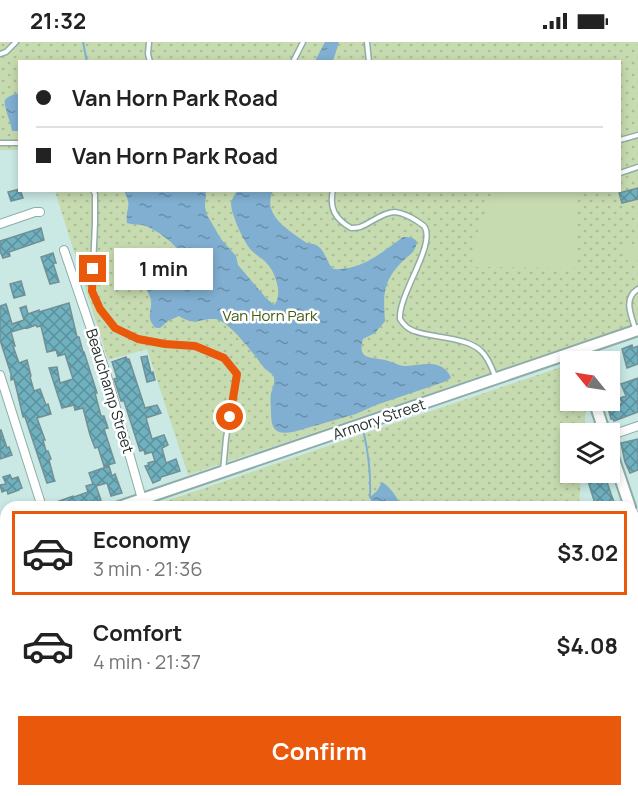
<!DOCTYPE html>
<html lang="en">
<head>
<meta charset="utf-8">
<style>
  body { margin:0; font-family:Manrope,sans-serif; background:#f2f2f2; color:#222; height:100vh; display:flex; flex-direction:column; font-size:22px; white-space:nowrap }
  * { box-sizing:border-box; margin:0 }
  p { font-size:20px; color:#767676 }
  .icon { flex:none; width:33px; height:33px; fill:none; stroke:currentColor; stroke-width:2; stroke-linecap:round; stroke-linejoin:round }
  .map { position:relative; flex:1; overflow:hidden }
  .sheet { position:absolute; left:0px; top:459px; width:639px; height:296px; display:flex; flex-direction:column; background:#fff; border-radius:18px 18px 0 0; box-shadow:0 3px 9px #0003 }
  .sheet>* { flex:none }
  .banner { position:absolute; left:18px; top:18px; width:603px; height:132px; border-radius:0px; box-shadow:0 3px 9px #0003; display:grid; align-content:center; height:132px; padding:0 18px; background:#fff }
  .needle { width:39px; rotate:300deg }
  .fabs { position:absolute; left:560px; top:309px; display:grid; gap:12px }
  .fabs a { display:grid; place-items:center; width:60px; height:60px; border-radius:0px; background:#fff; box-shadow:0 3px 9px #0003; font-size:30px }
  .end { position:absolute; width:27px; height:27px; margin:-14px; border:8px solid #ea580c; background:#fff; box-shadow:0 0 0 3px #fff }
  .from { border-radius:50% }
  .bubble { position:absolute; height:42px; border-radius:0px; background:#fff; box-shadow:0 3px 9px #0003; font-size:20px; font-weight:700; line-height:42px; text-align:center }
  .banner b { display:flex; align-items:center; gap:21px; height:57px; font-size:22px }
  .banner b+b { border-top:2px solid #e0e0e0 }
  .banner i { width:15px; height:15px; background:#222 }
  ul { padding:10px 0 0; list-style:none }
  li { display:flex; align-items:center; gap:18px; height:84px; margin:0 12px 9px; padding:0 6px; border:3px solid transparent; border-radius:0px }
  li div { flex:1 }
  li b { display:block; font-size:22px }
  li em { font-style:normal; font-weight:700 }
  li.selected { border-color:#ea580c }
  li>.icon { width:54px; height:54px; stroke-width:1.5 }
  .cta { display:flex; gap:12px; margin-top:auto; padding:12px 18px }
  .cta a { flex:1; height:69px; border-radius:0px; background:#ea580c; color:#fff; font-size:24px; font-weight:700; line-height:69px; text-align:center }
  .status { display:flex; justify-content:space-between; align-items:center; height:42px; padding:0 30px; background:#fff; direction:ltr }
  .status svg { height:16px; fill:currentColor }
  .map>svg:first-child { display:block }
  .park { fill:url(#park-dots) }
  .pitch { fill:#c7dbb0 }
  .water { fill:url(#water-ripples) }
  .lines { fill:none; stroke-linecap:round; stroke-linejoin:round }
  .stream { stroke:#80afd1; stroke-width:2 }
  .building { fill:url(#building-cross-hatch); stroke:#728f95; stroke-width:1.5 }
  .lane-casing { stroke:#8fada8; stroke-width:7 }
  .street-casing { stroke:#8fada8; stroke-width:10 }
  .secondary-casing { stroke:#8fada8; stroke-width:14 }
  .lane { stroke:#fff; stroke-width:4 }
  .street { stroke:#fff; stroke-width:8 }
  .secondary { stroke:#fff; stroke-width:10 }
  .route { stroke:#ea580c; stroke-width:8 }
  .labels { text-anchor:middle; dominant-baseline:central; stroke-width:5; stroke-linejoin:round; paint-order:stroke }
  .park-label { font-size:15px; fill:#405a13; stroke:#fff }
  .street-label { font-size:15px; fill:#222f2d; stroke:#fff }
</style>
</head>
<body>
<div class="status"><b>21:32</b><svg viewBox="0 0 49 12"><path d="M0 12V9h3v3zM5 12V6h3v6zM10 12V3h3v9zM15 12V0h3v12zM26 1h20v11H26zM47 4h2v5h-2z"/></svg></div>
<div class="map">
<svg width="638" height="754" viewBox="0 0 638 754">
  <defs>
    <pattern id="park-dots" width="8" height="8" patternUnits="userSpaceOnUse" patternTransform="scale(1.5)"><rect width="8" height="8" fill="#c7dbb0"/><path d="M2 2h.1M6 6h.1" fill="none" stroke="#abbc98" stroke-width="1.8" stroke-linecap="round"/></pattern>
    <pattern id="water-ripples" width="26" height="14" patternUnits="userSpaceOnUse" patternTransform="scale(1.5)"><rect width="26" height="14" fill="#80afd1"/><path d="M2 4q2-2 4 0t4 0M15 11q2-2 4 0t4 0" fill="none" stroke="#688faa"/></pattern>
    <pattern id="building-cross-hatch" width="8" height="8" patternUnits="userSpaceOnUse" patternTransform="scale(1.5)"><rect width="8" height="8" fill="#6fb1bf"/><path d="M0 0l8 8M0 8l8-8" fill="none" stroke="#5b909c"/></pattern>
  </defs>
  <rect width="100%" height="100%" fill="#cae9e4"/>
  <path class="park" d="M0,0H638V281L188,433L147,307L108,318L55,149L620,148V20H20L19,108H0Z
    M570,322V358L584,359L586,364L584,391L570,392V430L581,431L579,465H148Z
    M574,748L575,754H179V749Z"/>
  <path class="pitch" d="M502,149H578L574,226L475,225V197L488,163Z
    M638,201V218L628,221L624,205Z"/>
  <path class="water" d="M325,0H339L333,19H315Z
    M19,51V89H12C11,82 3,62 5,58C8,54 15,52 19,51Z
    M124,149H206L205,165L207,173L221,197L236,214L238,223L266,256L274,263C283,254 276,233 269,224C265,218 257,214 251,208C244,200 231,173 231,161C232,157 234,153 237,149H273C261,173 290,189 307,201C326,202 323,216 333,227C361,229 381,211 403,195C408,195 414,195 417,200C414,212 412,210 404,218C383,238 383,252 385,279L375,291L363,297C357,318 370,315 385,318C391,319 397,323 403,324C413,324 429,320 437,323C444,325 449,330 451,336L444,340L376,363L356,372L293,390C275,393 271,387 271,370C271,364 270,357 271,351C273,345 276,339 273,333C272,332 266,327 265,327C256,315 229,278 215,277C199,276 196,285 179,274L168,279L160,286H156C145,275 152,271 151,259C151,256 149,253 148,250C139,235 136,236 120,238L118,228C120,226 122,223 124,220C138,207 160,231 172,223C175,220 178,215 180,211C175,201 152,184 141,183C135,182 133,183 127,181C125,165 133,166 124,149Z
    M382,440C391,445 397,456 402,465H373L370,455L377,449Z"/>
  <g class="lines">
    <path class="stream" d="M83,0L87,20
      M364,392C369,414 371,432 370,455L372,457"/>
  </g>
  <path class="building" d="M638,146V157L622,161L619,151Z
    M20,147L23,156L11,159L8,150Z
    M41,186L44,198L9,210L10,214L3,216L0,209V199Z
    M53,211L56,221H53L59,240L50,242L41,215Z
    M21,239L25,253L14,256L10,242Z
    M69,261L77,295H79L83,310H84L97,351H95L101,374H104L108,386L104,387L115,421L104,424L98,405L95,406L90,393L83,366L75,368L74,363L62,366L49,326L57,325L60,341L73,337L65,312L58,314L56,308L47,310L41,284L37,285L36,283L28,286V285L11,290L15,304H13L19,321L27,318L31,334L30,335L34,349L40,347L46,363L48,362L51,372L37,376L45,398H43L46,409H48L51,417L49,418L54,437L55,439L47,441L25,375H23L17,349L14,337L11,338V332L0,298V264L6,262L12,282L24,278L20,266L26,264L28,272L39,268V270Z
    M632,303L633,306L638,304V322L627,326L622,307Z
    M147,314L151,331L153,330L155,338L147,340L141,315Z
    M126,315L127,317H129L145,366L157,363L161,371L146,376L152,397L164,393L168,403L162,406L166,421L176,417L180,429L161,435L160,438L153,441L145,424L149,423L148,421L155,419L152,410L145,412L144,408L140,409L124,359H121L114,337L117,336L112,320Z
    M638,336V370L614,379L613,377H611L608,366L622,361L620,356L626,354L621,342Z
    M0,388H1L7,406L9,405L12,413L0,417Z
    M638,397V428L630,431L625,420L621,401Z
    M109,424L112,434L115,432L122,451L111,454L107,441L96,444L101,458L92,461L91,459L73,465H48V463L73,454L74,455L88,450L86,444L93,442L89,431Z
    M604,431L611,452L616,465H596L588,439L594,437L592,433Z
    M10,433L12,437L18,435L22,446L19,447V448L8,452L7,448L2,450L0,443L6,442L3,435Z
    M6,548V561L0,563V550Z"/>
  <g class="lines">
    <g class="lane-casing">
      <path id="lane" d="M149,0L148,12L150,20
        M367,0L369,20
        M0,12L6,10L16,0
        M293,20L303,0
        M620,98L638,93
        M0,101H20
        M620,131L638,125
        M93,148L95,152V181L92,249L100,267L115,286L138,297L165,302L195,304L224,316L237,332L226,396L223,429
        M333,148C329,166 335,177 351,186C354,186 357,186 360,185C371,181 383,170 395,170C402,171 411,175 417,179C417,179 424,184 424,184C437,202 398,252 400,277C403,282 408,287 414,289C432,296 467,295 481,309C488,315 492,326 495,334
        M635,286C631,273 623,256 638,247
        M185,754L188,748"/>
    </g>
    <g class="street-casing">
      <path id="street" d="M0,182L35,170H40
        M64,208L107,334L142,457
        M0,333L42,465
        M609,394L638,384
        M633,541L638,539
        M0,656L6,674
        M633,668L638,667
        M31,748L33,754
        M170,748V754"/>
    </g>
    <g class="secondary-casing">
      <path id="secondary" d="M594,358L605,392
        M609,403L630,465
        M119,465L638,288
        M633,474L638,488
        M0,505L6,503"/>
    </g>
    <use href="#lane" class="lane"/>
    <use href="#street" class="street"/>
    <use href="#secondary" class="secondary"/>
  </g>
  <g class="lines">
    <path class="route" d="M93,227L92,249L100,267L115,286L138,297L165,302L195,304L224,316L237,332L230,375"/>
  </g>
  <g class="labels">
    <g class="park-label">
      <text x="270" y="273">Van Horn Park</text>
    </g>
    <g class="street-label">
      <text transform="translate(110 349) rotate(73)">Beauchamp Street</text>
      <text transform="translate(379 377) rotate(-19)">Armory Street</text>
    </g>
  </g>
</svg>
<div class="fabs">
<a><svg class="needle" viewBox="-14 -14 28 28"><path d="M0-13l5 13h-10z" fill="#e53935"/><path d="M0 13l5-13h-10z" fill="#767676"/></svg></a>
<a><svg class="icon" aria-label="layers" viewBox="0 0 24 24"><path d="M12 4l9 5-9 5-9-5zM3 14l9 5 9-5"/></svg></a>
</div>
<i class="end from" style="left:230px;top:375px"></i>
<i class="end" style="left:93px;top:227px"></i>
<div class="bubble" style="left:114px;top:206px;width:99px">1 min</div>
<div class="banner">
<b><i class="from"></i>Van Horn Park Road</b>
<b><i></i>Van Horn Park Road</b>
</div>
<section class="sheet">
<ul>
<li class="selected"><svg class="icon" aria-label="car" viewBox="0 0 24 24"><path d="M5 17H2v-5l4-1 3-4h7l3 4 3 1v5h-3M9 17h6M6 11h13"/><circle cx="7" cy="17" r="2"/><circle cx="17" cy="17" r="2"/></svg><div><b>Economy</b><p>3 min · 21:36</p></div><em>$3.02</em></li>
<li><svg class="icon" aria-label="car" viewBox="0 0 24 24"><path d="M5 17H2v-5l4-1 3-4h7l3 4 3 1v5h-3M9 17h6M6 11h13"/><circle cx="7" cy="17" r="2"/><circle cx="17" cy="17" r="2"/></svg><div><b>Comfort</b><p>4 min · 21:37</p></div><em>$4.08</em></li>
</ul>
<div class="cta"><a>Confirm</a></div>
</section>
</div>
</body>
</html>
